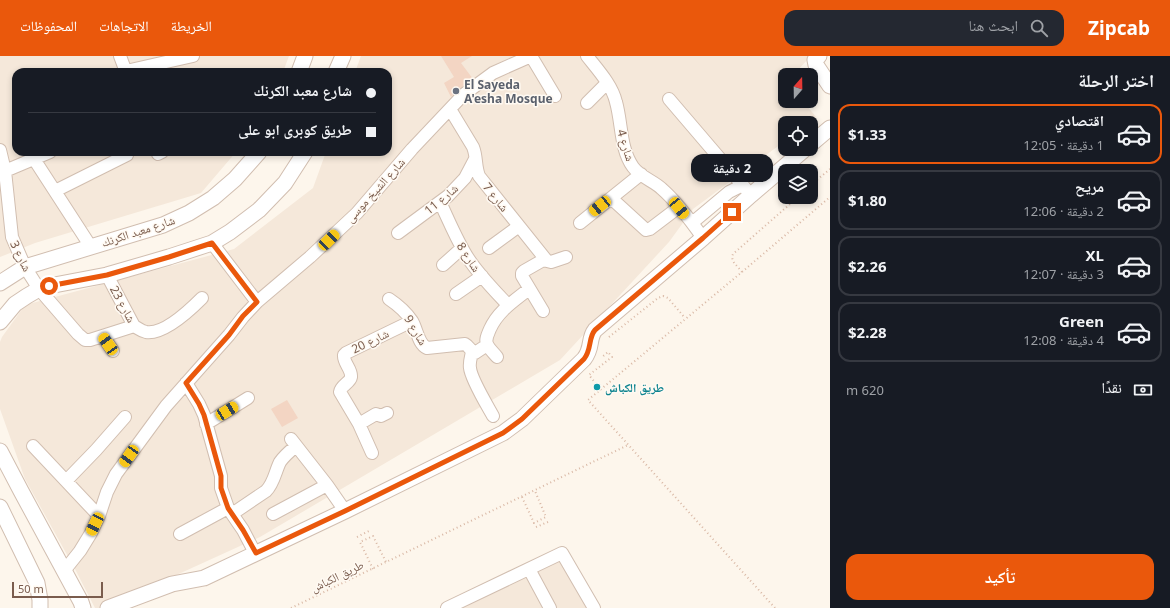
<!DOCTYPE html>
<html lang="ar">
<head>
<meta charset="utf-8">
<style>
  body { margin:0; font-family:"Noto Sans","Noto Naskh Arabic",sans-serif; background:#242831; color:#f1f3f6; direction:rtl; height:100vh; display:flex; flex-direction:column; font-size:15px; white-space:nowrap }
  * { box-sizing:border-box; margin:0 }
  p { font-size:13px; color:#9ea1a6 }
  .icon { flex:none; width:22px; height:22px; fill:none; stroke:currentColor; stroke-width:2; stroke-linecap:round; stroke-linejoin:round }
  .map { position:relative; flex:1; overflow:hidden; direction:ltr }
  .drawer { display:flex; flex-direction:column; background:#171b24; width:340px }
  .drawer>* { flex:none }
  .banner { position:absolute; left:12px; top:12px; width:380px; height:88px; border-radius:12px; box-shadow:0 2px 6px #0003; direction:rtl; display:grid; align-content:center; height:88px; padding:0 16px; background:#171b24 }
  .needle { width:26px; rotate:20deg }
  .tools { position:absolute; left:778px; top:12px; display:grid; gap:8px }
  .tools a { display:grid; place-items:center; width:40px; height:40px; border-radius:8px; background:#171b24; box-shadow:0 2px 6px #0003; font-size:20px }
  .scale { position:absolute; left:12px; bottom:10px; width:91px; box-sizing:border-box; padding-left:4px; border:2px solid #7a5c4d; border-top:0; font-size:11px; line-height:14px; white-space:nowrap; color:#7a5c4d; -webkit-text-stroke:3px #fffaf3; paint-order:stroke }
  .end { position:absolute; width:18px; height:18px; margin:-9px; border:5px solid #ea580c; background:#fff; box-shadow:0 0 0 2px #fff }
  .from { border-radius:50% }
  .bubble { position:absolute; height:28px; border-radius:12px; background:#171b24; box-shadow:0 2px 6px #0003; font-size:13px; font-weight:700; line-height:28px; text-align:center; direction:rtl }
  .car { position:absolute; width:12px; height:24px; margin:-12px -6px; border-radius:5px; box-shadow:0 0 3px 1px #0007; background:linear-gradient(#f5c518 24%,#345 0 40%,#f5c518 0 76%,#345 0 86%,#f5c518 0) }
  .banner b { display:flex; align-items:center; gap:14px; height:38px; font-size:15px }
  .banner b+b { border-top:1px solid #363941 }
  .banner i { width:10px; height:10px; background:#f1f3f6 }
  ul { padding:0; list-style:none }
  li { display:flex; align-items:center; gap:12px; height:60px; margin:0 8px 6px; padding:0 8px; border:2px solid #363941; border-radius:12px }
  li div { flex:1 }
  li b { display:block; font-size:15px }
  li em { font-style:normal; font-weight:700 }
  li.selected { border-color:#ea580c }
  li>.icon { width:36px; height:36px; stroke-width:1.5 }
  h2 { padding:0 16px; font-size:18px; line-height:48px }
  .pay { display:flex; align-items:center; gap:10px; height:44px; padding:0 16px; font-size:15px }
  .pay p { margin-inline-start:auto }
  .action { display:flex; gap:8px; margin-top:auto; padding:8px 16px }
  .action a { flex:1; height:46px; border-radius:12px; background:#ea580c; color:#fff; font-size:16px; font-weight:700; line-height:46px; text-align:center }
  header { display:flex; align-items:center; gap:24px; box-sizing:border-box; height:56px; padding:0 20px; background:#ea580c; color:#fff }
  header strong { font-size:19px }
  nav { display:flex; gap:22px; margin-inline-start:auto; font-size:14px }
  .search { width:280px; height:36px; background:#242831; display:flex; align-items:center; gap:10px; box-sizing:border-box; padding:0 14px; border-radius:12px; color:#9ea1a6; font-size:15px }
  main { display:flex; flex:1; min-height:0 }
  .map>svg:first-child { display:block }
  .residential { fill:#f5e8da }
  .building { fill:#f3d5c3 }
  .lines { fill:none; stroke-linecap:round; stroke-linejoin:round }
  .minor-casing { stroke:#d1beb0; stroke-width:14 }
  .tertiary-casing { stroke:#d1beb0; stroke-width:17 }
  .path { stroke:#d9b8a5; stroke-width:2; stroke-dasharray:1 3; stroke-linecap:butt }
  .minor { stroke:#fff; stroke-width:12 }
  .tertiary { stroke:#fff; stroke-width:15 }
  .route { stroke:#ea580c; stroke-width:5 }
  .worship-dot { fill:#6b7280; stroke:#fffaf3; stroke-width:1.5 }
  .culture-dot { fill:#0f9aa8; stroke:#fffaf3; stroke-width:1.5 }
  .labels { text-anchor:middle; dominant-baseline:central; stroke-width:3; stroke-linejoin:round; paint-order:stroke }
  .worship-label { font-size:12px; font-weight:bold; fill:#5b616d; stroke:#fffaf3; text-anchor:start }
  .street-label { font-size:12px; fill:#7a5c4d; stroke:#fffaf3 }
  .culture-label { font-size:12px; font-weight:bold; fill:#0d838f; stroke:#fffaf3; text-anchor:start }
</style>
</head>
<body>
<header>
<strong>Zipcab</strong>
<div class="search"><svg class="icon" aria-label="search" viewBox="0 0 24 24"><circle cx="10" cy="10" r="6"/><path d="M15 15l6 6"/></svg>ابحث هنا</div>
<nav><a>الخريطة</a><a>الاتجاهات</a><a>المحفوظات</a></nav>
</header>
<main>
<section class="drawer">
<h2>اختر الرحلة</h2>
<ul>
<li class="selected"><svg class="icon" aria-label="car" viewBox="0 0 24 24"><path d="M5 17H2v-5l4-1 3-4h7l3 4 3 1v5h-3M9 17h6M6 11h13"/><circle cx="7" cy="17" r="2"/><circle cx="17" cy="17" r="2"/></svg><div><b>اقتصادي</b><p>1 دقيقة · 12:05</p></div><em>$1.33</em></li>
<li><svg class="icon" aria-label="car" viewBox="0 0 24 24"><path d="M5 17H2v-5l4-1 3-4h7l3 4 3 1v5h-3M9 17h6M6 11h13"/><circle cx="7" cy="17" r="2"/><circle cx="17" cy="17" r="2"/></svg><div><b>مريح</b><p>2 دقيقة · 12:06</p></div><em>$1.80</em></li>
<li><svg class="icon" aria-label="car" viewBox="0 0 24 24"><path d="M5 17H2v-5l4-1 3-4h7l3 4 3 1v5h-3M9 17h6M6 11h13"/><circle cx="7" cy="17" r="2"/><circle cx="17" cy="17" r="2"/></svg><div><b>XL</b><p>3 دقيقة · 12:07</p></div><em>$2.26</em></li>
<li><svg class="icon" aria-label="car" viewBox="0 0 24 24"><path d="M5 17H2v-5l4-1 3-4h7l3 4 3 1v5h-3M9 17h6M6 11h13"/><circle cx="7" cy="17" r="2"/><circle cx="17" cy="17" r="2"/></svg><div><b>Green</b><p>4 دقيقة · 12:08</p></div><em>$2.28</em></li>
</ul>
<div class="pay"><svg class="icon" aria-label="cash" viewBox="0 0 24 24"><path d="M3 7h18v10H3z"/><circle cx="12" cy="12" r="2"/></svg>نقدًا<p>620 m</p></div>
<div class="action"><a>تأكيد</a></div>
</section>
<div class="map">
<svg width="830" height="552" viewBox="0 0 830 552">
  <rect width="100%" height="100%" fill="#fdf6ec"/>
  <path class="residential" d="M0,0H289L283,16H16V96H236L201,137L35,187L0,201Z
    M361,0H811L793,19H785V45H803L816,61L808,67H785V85L693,153L669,186L560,304L260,481L104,552H95L76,515L25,423L0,353V286L2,281L25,249L234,193L313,132L326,96H388V16H355Z
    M563,493L600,552H452L497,521Z"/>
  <path class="building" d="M441,0H472L461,7L473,23L459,33L451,41L444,27L454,21Z
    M287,344L298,362L282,371L271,353Z"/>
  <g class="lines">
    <g class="minor-casing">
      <path id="minor" d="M120,0L126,16
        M587,0C598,14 612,29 616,46C622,67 620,93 633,111C640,121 654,125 662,133C678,147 691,165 703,182
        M126,15L193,0
        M669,43L751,139
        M587,47L607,27
        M450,53L473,91C477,101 475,110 479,120L547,205L551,206L566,201
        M0,94L5,115L12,181L25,211L39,233L78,278L85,284H90L134,270
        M158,98L162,96
        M34,103L91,191
        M5,115L50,96
        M55,135L127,99
        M611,142L646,174L650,173L679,151
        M440,146C449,165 457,185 468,202C479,219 494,234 508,249
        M580,167L641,118
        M692,167L729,136L743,129
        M398,177L448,140L465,122L475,103
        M212,187L257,246
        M489,192L519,170
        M443,209L462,192
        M107,219L134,270C138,272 141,275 146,276C164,279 190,254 202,242
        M456,238L482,220
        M389,243C398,249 406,256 412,265C417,273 418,288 427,292L465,288C469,290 470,295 475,297L487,289
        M543,255L522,220V217L524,215L545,203
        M103,280L113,295
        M472,296C471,301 469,307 470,312C471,323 487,349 493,360
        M497,301C494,297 489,293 487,288C485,283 488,278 490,273C498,255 514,245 529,233
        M186,327L199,348L204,359L221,420V432L228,452L243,474L255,497
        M206,368L248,342
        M359,368L376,358L381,360L387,357
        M291,383L327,429L345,455
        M33,390L99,460
        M372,397L359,368L340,336C341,329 350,327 351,321C352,313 343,307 344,299L346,297L412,265
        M66,425L96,394L125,361
        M232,458L266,435C274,427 275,416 280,406C284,400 290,395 296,390
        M273,458L327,429
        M180,478L228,452
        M529,513L550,552
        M64,515L80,495L91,477L99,460L107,436L116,418L166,350L229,279L243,261L257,246L310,201L357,157L412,93L463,39L493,17L531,0L555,40
        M447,552L562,497L594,552"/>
    </g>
    <g class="tertiary-casing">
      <path id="tertiary" d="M819,0L815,4L816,9L830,30
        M299,16L305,0
        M336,16L343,0
        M811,88L830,72
        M0,227L25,211L163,169L189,157L213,142L235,123L259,96
        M0,266L15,248L27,240L39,233L49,230L107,219L169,201L212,187L230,176L259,154L285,127L305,96
        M0,395L21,435L81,546L83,552
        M0,451L37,527L40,544V552
        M108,552L172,528L204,522L345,455L503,377L522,363L584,303C593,292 588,283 595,274L703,182L751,139L805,93"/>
    </g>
    <path class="path" d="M811,129L830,113
      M742,216C738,210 730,206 733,198L798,141
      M609,281L658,242L663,240L668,242L685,262
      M601,334L589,319L612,301L608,296L601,302
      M522,441L534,467L546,461L535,435
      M536,471L548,466
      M357,481L371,474
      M373,513L360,486L373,480L386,506
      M291,552L628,389
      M775,552L588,344L742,216L830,141"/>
    <use href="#minor" class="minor"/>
    <use href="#tertiary" class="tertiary"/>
  </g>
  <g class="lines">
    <path class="route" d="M49,230L107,219L169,201L212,187L257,246L243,260L229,279L186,327L199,348L204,359L221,420V432L228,452L243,474L256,497L345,455L503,377L522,363L584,303C592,293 588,282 595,274L703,182L732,156"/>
  </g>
  <circle class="worship-dot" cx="456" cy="35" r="4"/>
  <circle class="culture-dot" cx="597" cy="331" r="4"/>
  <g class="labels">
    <g class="worship-label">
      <text x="464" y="28">El Sayeda<tspan x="464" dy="14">A'esha Mosque</tspan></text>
    </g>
    <g class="street-label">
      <text transform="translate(626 89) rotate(73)">شارع 4</text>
      <text transform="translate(375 134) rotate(-48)">شارع الشيخ موسى</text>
      <text transform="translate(496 141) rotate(51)">شارع 7</text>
      <text transform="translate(441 143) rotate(-40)">شارع 11</text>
      <text transform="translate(138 175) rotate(-18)">شارع معبد الكرنك</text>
      <text transform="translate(21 200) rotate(64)">شارع 3</text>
      <text transform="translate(469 201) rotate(57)">شارع 8</text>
      <text transform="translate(123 248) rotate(61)">شارع 23</text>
      <text transform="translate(416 274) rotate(59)">شارع 9</text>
      <text transform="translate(370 285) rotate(-26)">شارع 20</text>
      <text transform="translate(337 520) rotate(-26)">طريق الكباش</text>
    </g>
    <g class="culture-label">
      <text x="605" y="331">طريق الكباش</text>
    </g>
  </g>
</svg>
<div class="tools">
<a><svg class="needle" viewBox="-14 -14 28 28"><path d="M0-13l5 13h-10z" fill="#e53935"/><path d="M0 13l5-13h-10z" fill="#9ea1a6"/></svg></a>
<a><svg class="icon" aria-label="locate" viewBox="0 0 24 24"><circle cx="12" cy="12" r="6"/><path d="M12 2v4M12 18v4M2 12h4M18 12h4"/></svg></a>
<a><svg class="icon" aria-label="layers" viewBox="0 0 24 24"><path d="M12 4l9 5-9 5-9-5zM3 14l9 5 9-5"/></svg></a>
</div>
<div class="scale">50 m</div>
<i class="end from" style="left:49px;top:230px"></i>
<i class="end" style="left:732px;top:156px"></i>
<div class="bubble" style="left:691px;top:98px;width:82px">2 دقيقة</div>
<i class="car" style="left:600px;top:150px;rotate:231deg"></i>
<i class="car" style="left:679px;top:152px;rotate:141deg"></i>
<i class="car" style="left:329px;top:184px;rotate:46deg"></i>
<i class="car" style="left:108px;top:288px;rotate:325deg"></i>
<i class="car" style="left:227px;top:355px;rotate:59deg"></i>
<i class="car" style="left:129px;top:400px;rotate:215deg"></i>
<i class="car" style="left:95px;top:468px;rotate:206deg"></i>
<div class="banner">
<b><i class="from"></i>شارع معبد الكرنك</b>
<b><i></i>طريق كوبرى ابو على</b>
</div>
</div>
</main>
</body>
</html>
